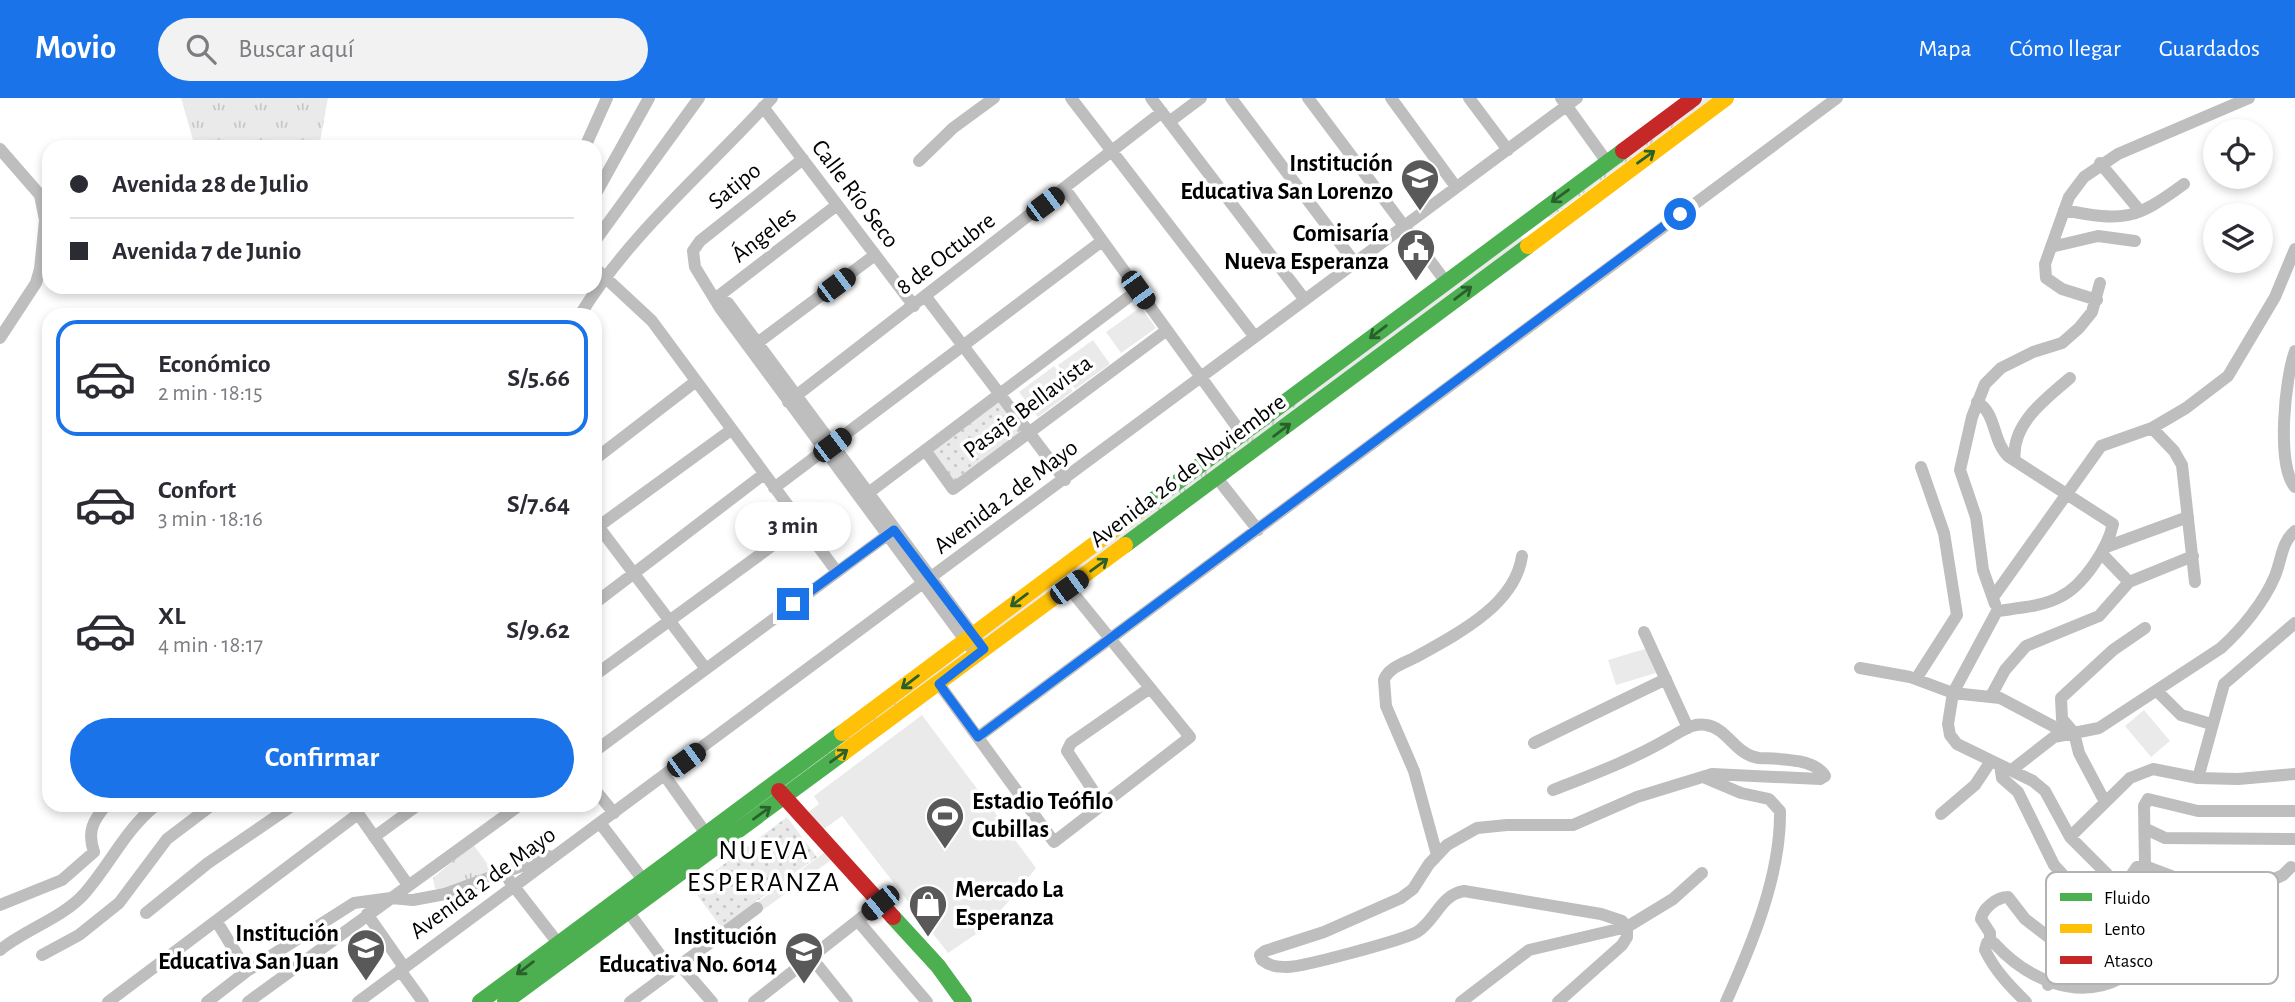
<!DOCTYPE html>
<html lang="es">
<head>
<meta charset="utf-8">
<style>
  body { margin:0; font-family:"Alegreya Sans",sans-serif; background:#f2f2f3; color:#2b2b33; height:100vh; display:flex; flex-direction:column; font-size:26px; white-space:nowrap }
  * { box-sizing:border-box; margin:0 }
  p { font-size:23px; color:#7c7c81 }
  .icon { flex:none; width:38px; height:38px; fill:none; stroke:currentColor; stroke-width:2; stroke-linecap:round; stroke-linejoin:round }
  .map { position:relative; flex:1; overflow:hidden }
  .sheet { position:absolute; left:42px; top:210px; width:560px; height:504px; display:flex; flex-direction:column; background:#fff; border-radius:21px; box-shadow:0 4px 10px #0003 }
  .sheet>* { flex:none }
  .top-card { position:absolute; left:42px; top:42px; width:560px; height:154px; border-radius:21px; box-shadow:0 4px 10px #0003; display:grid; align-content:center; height:154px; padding:0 28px; background:#fff }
  .buttons { position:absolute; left:2203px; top:21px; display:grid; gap:14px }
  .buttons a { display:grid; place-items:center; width:70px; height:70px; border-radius:50%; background:#fff; box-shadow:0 4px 10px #0003; font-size:35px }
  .end { position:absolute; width:32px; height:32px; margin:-16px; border:9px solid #1a73e8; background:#fff; box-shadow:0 0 0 4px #fff }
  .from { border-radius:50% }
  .bubble { position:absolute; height:49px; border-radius:24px; background:#fff; box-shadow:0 4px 10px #0003; font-size:23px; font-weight:700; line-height:49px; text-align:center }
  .car { position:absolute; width:21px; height:42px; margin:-21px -10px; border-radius:9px; box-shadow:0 0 5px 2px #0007; background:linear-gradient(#222 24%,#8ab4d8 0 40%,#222 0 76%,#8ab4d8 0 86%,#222 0) }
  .top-card b { display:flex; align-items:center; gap:24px; height:66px; font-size:26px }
  .top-card b+b { border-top:2px solid #e1e1e2 }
  .top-card i { width:18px; height:18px; background:#2b2b33 }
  ul { padding:12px 0 0; list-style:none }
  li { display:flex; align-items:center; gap:21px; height:116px; margin:0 14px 10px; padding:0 14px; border:4px solid transparent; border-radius:21px }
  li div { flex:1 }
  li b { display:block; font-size:26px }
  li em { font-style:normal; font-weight:700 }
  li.current { border-color:#1a73e8 }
  li>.icon { width:63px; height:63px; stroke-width:1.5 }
  .button { display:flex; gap:14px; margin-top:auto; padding:14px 28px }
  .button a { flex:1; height:80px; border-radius:42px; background:#1a73e8; color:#fff; font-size:28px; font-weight:700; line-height:80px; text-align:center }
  header { display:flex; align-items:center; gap:42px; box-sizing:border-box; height:98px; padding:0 35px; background:#1a73e8; color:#fff }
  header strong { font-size:33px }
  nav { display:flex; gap:38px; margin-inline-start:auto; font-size:24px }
  .search { width:490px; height:63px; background:#f2f2f3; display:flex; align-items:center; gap:18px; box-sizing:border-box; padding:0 24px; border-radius:38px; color:#7c7c81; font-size:26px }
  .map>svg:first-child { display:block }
  .grass { fill:url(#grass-tufts) }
  .park { fill:url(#park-dots) }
  .garden { fill:#eaeaea }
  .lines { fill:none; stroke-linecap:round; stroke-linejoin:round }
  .street { stroke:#bebebe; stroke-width:12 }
  .fast { stroke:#4caf50; stroke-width:16 }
  .slow { stroke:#ffc107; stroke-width:16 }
  .jam { stroke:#c62828; stroke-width:16 }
  .oneway { stroke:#2a602c }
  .route { stroke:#1a73e8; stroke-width:9 }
  .labels { text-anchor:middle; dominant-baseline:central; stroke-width:7; stroke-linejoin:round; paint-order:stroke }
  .poi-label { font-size:24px; font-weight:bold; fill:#000; stroke:#fff; text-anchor:end }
  .street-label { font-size:24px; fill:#000; stroke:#fff }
  .quarter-label { font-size:28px; letter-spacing:2px; fill:#000; stroke:#fff }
  .key { fill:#fff; stroke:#b2b2b2; stroke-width:2 }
  .key-label { font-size:19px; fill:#000 }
</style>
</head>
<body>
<header>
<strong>Movio</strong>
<div class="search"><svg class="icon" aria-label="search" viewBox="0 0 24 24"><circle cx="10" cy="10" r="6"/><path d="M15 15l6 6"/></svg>Buscar aquí</div>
<nav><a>Mapa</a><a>Cómo llegar</a><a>Guardados</a></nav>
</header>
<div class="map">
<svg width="2295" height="904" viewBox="0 0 2295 904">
  <defs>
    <pattern id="grass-tufts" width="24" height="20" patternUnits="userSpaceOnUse" patternTransform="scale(1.75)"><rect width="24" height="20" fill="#eaeaea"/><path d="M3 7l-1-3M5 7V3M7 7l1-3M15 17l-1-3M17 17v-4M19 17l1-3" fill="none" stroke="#c7c7c7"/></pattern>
    <pattern id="park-dots" width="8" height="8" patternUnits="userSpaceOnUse" patternTransform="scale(1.75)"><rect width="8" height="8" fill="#eaeaea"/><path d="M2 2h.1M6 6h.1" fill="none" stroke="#c7c7c7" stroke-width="1.8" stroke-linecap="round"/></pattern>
  </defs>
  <rect width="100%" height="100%" fill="#fff"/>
  <path class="grass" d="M181,0H328L319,49H195Z
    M1704,0H1713L1550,120L1548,117Z
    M1520,138L1523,142L982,546L978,541Z
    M962,552L965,556L788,686L786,683Z
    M473,746L494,775L440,793L435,790L433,780Z"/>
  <path class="park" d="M1001,300L1024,331L953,386L931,354Z
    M787,719L817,759L721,829L692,790Z"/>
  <path class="garden" d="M1141,209L1156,230L1121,255L1106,234Z
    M1093,242L1110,266L1075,291L1058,267Z
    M1054,268L1073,293L1038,319L1019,294Z
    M1648,550L1656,575L1616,587L1608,562Z
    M2144,612L2170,643L2151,659L2125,628Z
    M922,617L1036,770L988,828L948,855L842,718L821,733L807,715L819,706L814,698Z
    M825,754L831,762L763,812L757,805Z"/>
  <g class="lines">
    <path class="street" d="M1071,0L1255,239
      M1151,0L1305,202
      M1231,0L1355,165
      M1308,0L1446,184
      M1391,0L1456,89
      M1469,0L1508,52
      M1561,0L1607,64
      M763,9L914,208
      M1169,24L1201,0
      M585,49L607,0
      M0,51L40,97L45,122L40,171L36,185L0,240
      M803,61L700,143L693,153L695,169L720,210L976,557
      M919,63L953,30L994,0
      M2100,65L2140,113
      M1065,91L1242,336
      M595,97L649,0
      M2064,112C2124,124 2135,122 2184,86
      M595,143L699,0
      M2051,149L2098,138L2135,143
      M595,170L652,223L837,474
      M926,199L1065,382
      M716,200L728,205L978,543
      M716,200L837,107
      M2097,202L2062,191L2046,180L2045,166L2069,99L2084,79L2118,56L2249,0
      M580,217C631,134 707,72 772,0
      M752,249L875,157
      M2295,253C2285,280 2276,367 2295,389
      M788,304L1162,14
      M1977,304C1997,315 1992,344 2009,359L2113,426C2108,450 2083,488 2060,499C2041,509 2018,510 1997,513
      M2152,330L2174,353L2182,367L2195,484
      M925,352L953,391L1167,232
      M595,361L695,284
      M2015,363C2010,327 2045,301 2070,280
      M1217,380L1258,432
      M774,390L1102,143
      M863,399L1138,192
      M595,424L706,571
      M595,431L731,332
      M2106,449L2188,419
      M2102,456L2129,484
      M1994,498L2101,348L2152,330L2186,310L2228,278L2275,199L2295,151
      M595,505L764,376
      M1995,506L1983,472L1976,419L1960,372L1972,319L1985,286L2001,270L2033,254L2062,245L2079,230L2092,214L2100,185
      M1997,513L1953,595L1948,626L1950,637L1957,646L2033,683L2045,693L2070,739L2122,791L2145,782C2163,790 2164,809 2180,820L2218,818L2221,821L2218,826C2199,834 2175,838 2158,849C2144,857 2134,871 2121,880C2076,904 2026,880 1994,845H1987L1985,852C1995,873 2010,888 2026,904
      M1644,534L1688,630
      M1860,570L1910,579L1953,595L2000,600L2068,636
      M595,577L802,426
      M1916,581L1957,517L1944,435L1921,369
      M939,586L1054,744L1190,639L1069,490
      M2157,593L2181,617L2211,626
      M1991,598L2005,572L2026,548L2099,518L2129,484L2193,458
      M978,639L1837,0
      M1534,645L1666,581
      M595,653L890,435
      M2000,667L2002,680L2018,694L2054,767L2098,815L2122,791L2137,769L2145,768L2177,780L2217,779L2270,783L2283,777L2291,769
      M2013,671L2054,639L2099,630L2221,550C2242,531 2264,504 2275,478C2282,461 2281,445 2295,433
      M665,678L707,737
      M1703,679L1741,695L1769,701L1780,713C1781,777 1752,846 1726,904
      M2198,680L2224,586L2295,525
      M595,692L614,715
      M1553,692C1594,676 1634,661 1671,639C1682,633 1693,624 1706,627C1728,630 1735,657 1759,660C1777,661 1815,660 1825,678L1820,681L1712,676L1637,699L1573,727H1507L1477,730L1447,747L1429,766L1413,791L1401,800L1324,834L1265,853L1260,857L1262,862C1270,868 1277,869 1287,869C1303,869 1403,842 1417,834C1436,822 1440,797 1464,793L1601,816L1622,823L1627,829
      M2105,704L2079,655L2074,635L2062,621L2061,600L2113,552L2145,530
      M1102,706L1067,653L1071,645L1150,590
      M352,707L408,787
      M1941,716L1975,687L1991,663
      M600,725L644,783
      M2146,731L2165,740L2295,741
      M374,739L418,707
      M2070,739L2130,680L2153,671L2198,680L2238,681L2295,676
      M1437,757L1414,673L1386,608L1384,582C1388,570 1404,565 1414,560C1454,538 1515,508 1522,458
      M2145,768L2144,708L2148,701L2198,713H2295
      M509,782L558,845
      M0,807L62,782L94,754C87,733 93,723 106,707
      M624,808L672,873
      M146,815L208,765L293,707
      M367,816L404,869
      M858,823L927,904
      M217,824L247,873
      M1990,844V835L1981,821C1983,810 1997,799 2008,799L2025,821L2077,861V866L2048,887
      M0,852C26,831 63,820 85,795C111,765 125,732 156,707
      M42,857L79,837L119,805L167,741L212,707
      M811,859L847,904
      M680,867L712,904
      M400,872L423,904
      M108,904L358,716
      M207,904L247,873L354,805L391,800L413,802L445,796L549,758
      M248,904L520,707
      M358,904L1577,0
      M630,904L757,810
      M754,904L880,805
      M1461,904L1529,852L1627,829
      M1558,904L1622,847L1627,839V829L1673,801L1702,775"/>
    <path class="fast" d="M1148,406L1623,53
      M1125,447L1528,148
      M893,819L938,868L964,904
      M480,904L842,635
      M505,904L843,655"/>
    <path class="slow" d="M1528,148L1726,0
      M842,635L1148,406
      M843,655L1125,447"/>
    <path class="jam" d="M1623,53L1694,0
      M779,693L893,819"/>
  </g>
  <defs><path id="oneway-shaft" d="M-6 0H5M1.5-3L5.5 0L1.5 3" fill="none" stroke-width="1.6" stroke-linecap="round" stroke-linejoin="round" transform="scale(1.75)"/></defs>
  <g class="oneway">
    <use href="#oneway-shaft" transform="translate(1646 59) rotate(-36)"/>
    <use href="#oneway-shaft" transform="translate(1560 98) rotate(144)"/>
    <use href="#oneway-shaft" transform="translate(1463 195) rotate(-37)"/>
    <use href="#oneway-shaft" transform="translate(1378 234) rotate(143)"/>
    <use href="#oneway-shaft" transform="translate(1282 332) rotate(-37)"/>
    <use href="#oneway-shaft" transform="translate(1099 467) rotate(-36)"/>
    <use href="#oneway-shaft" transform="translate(1019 502) rotate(143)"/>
    <use href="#oneway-shaft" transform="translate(910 584) rotate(143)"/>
    <use href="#oneway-shaft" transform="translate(839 658) rotate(-36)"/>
    <use href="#oneway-shaft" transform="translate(762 715) rotate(-36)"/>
    <use href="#oneway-shaft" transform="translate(525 870) rotate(143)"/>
  </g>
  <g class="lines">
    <path class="route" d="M793,506L894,432L984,551L939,586L978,639L1680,116"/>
  </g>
  <defs>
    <g id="school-pin" transform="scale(2.0125)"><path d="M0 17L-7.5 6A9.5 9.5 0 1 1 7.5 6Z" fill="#595959" stroke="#fff"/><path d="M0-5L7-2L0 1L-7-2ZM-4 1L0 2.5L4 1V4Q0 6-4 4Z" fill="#fff"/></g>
    <g id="civic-pin" transform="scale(2.0125)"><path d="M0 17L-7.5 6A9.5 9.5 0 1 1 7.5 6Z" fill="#595959" stroke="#fff"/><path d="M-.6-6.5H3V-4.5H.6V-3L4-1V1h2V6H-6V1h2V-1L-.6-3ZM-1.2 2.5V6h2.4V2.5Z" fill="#fff"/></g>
    <g id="stadium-pin" transform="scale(2.0125)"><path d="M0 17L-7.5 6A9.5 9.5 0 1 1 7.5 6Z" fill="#595959" stroke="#fff"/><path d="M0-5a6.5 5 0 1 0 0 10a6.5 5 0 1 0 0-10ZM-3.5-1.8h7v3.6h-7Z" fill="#fff"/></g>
    <g id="shop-pin" transform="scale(2.0125)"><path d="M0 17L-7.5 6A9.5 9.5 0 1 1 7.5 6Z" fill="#595959" stroke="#fff"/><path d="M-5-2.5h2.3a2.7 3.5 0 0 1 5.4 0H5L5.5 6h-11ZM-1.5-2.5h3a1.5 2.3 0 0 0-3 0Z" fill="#fff"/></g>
  </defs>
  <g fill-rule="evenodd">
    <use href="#school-pin" x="1420" y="80"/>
    <use href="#civic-pin" x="1416" y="150"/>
    <use href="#stadium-pin" x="945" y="718"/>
    <use href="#shop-pin" x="928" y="806"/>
    <use href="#school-pin" x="366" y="850"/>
    <use href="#school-pin" x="804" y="853"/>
  </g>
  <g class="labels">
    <g class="poi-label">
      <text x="1393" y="66">Institución<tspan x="1393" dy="28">Educativa San Lorenzo</tspan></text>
      <text x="1389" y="136">Comisaría<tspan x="1389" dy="28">Nueva Esperanza</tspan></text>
      <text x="972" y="704" text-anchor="start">Estadio Teófilo<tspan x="972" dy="28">Cubillas</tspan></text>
      <text x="955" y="792" text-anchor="start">Mercado La<tspan x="955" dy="28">Esperanza</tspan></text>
      <text x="339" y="836">Institución<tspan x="339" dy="28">Educativa San Juan</tspan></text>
      <text x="777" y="839">Institución<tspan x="777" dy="28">Educativa No. 6014</tspan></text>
    </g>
    <g class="street-label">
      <text transform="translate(735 88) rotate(-39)">Satipo</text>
      <text transform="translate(855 96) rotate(53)">Calle Río Seco</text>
      <text transform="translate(764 137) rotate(-38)">Ángeles</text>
      <text transform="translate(946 156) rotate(-38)">8 de Octubre</text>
      <text transform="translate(1028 309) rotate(-37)">Pasaje Bellavista</text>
      <text transform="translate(1188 373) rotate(-37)">Avenida 26 de Noviembre</text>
      <text transform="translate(1006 399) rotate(-37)">Avenida 2 de Mayo</text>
      <text transform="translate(483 785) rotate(-36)">Avenida 2 de Mayo</text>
    </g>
    <g class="quarter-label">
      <text x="764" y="753">NUEVA<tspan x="764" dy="32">ESPERANZA</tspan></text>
    </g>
  </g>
  <rect x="2046" y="774" width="232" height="112" rx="10" class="key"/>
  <rect x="2060" y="795" width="32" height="8" fill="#4caf50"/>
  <rect x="2060" y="826" width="32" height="9" fill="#ffc107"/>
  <rect x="2060" y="858" width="32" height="8" fill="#c62828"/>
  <g class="key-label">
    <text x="2104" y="806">Fluido</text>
    <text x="2104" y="837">Lento</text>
    <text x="2104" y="869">Atasco</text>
  </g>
</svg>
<div class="buttons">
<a><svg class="icon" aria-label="locate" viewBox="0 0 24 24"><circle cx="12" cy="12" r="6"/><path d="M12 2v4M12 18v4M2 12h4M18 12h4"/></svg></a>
<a><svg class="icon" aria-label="layers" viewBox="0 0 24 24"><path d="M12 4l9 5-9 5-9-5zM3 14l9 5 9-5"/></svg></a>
</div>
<i class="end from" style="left:1680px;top:116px"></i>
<i class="end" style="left:793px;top:506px"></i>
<div class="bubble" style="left:735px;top:404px;width:116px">3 min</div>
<i class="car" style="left:1045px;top:106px;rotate:53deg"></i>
<i class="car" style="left:836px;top:187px;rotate:53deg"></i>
<i class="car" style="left:1138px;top:192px;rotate:144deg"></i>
<i class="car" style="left:832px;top:347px;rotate:53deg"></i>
<i class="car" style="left:1069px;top:489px;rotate:54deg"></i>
<i class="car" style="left:686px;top:662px;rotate:54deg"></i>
<i class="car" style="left:880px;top:805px;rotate:231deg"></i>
<div class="top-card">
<b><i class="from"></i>Avenida 28 de Julio</b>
<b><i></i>Avenida 7 de Junio</b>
</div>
<section class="sheet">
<ul>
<li class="current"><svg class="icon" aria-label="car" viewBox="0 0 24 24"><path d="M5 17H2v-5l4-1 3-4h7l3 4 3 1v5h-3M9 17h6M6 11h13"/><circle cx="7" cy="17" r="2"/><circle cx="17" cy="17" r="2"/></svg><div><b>Económico</b><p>2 min · 18:15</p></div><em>S/5.66</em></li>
<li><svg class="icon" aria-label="car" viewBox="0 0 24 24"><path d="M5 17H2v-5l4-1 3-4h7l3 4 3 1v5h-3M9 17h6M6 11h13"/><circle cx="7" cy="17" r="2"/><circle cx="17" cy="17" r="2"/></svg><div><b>Confort</b><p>3 min · 18:16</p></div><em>S/7.64</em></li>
<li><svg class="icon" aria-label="car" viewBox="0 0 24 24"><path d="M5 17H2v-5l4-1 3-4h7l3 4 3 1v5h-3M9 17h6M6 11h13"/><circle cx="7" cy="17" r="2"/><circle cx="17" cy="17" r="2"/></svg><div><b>XL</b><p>4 min · 18:17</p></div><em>S/9.62</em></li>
</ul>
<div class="button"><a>Confirmar</a></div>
</section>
</div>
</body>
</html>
